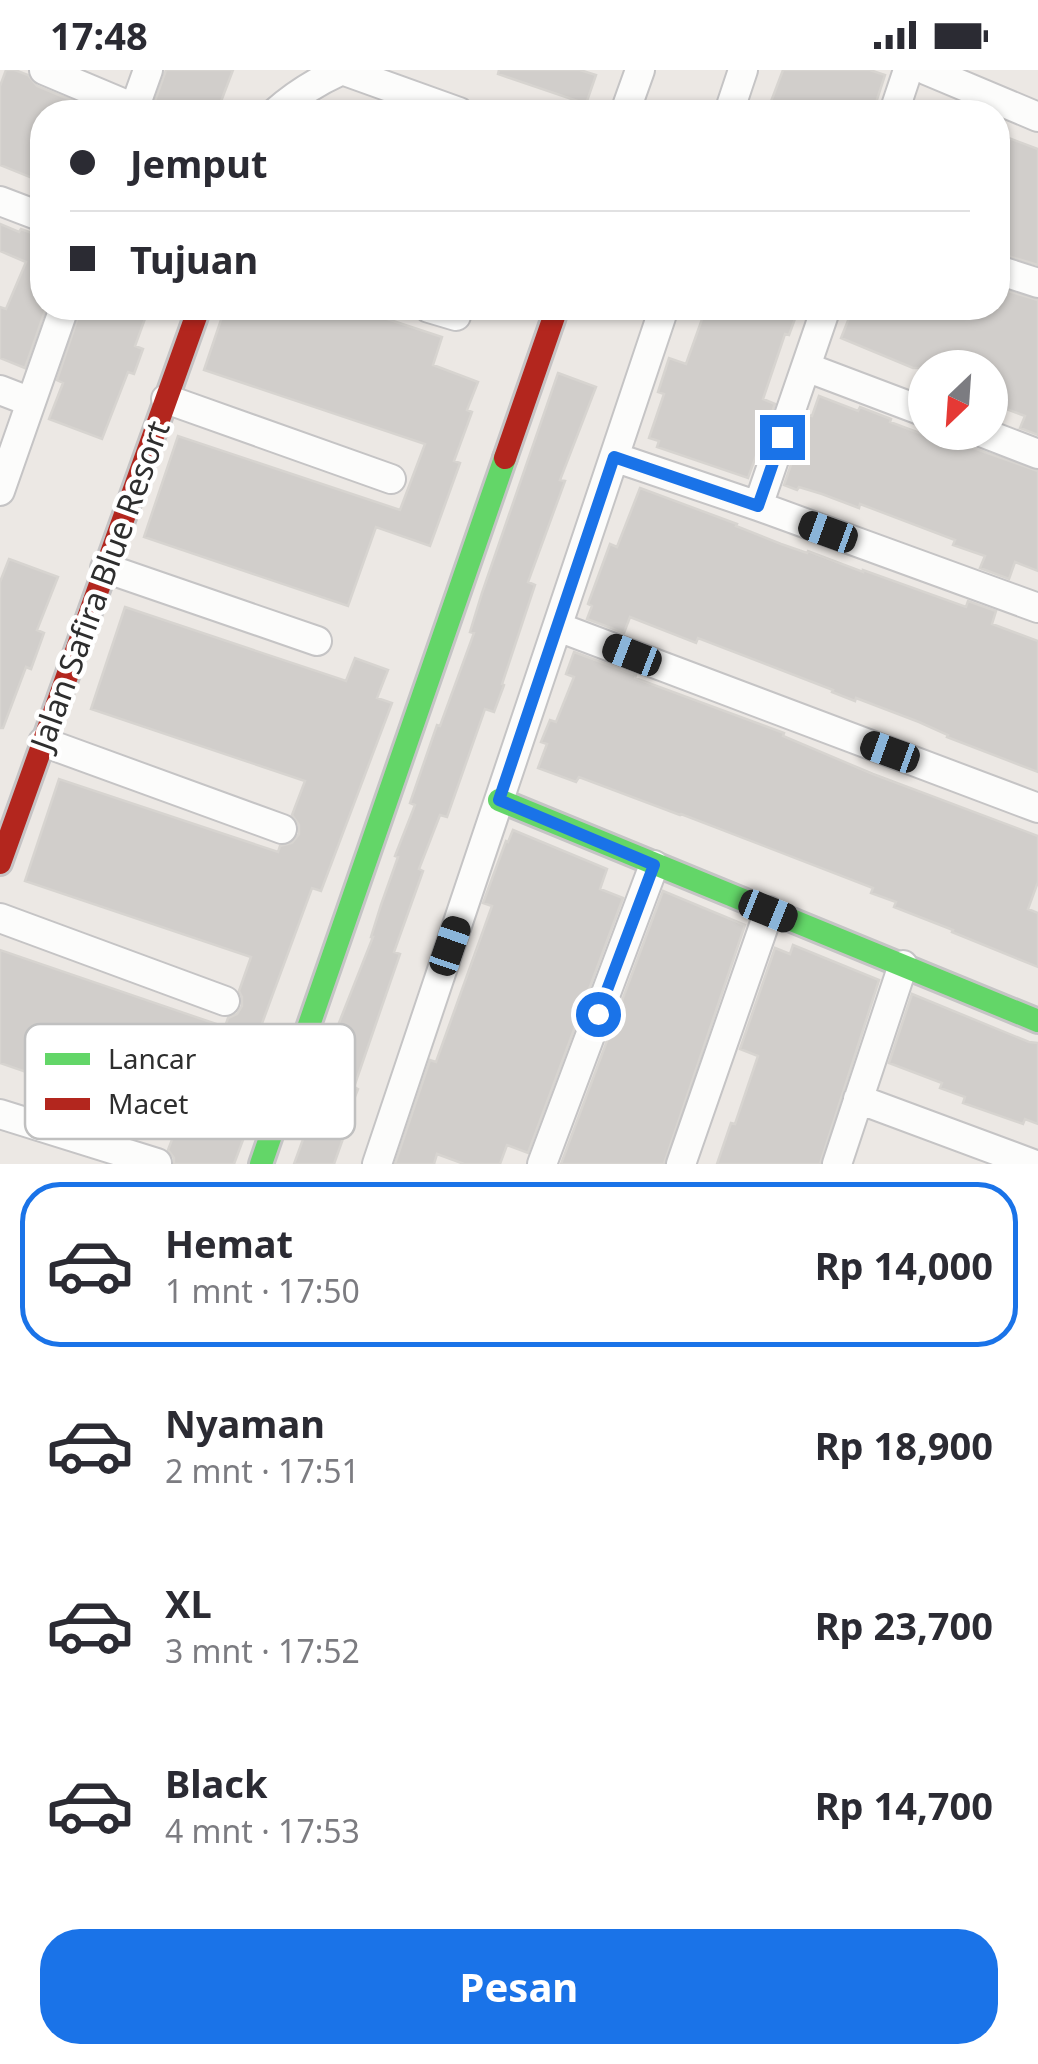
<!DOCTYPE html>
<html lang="id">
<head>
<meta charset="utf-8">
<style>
  body { margin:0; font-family:"Noto Sans",sans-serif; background:#f7f7f7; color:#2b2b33; height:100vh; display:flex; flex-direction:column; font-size:38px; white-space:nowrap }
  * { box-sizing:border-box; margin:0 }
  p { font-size:32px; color:#7c7c81 }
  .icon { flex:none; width:55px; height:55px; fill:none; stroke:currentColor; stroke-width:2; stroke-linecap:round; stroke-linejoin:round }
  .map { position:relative; height:1094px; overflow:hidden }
  .sheet { display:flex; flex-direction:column; background:#fff; flex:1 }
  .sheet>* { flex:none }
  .top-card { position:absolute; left:30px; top:30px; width:980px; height:220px; border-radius:40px; box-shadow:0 2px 8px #0004; display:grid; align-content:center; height:220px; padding:0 40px; background:#fff }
  .needle { width:65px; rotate:205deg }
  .tools { position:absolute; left:908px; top:280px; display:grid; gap:20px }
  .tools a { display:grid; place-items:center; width:100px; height:100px; border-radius:50%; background:#fff; box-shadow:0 2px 8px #0004; font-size:50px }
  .end { position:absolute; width:45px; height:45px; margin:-22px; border:12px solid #1a73e8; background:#fff; box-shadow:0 0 0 5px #fff }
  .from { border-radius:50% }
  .car { position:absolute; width:30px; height:60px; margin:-30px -15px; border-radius:12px; box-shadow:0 0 8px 2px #0007; background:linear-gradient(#222 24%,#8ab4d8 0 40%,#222 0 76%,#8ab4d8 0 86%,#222 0) }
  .top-card b { display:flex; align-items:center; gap:35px; height:95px; font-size:38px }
  .top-card b+b { border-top:2px solid #e1e1e2 }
  .top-card i { width:25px; height:25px; background:#2b2b33 }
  ul { padding:18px 0 0; list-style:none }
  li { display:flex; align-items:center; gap:30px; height:165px; margin:0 20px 15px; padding:0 20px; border:5px solid transparent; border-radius:40px }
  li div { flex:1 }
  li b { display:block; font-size:38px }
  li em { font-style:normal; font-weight:700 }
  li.selected { border-color:#1a73e8 }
  li>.icon { width:90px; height:90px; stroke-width:1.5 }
  .primary-button { display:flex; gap:20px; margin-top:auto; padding:20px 40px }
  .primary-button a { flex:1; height:115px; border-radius:40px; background:#1a73e8; color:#fff; font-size:40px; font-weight:700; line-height:115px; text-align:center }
  .status { display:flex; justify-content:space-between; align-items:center; height:70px; padding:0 50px; background:#fff; direction:ltr }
  .status svg { height:28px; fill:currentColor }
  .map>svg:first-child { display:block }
  .building { fill:#d1cecb; stroke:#d7d4d0; stroke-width:2.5 }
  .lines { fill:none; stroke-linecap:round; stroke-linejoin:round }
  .street-casing { stroke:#c5c4c5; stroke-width:32 }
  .fast-casing { stroke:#c5c4c5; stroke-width:28 }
  .jam-casing { stroke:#c5c4c5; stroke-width:28 }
  .street { stroke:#fcfcfb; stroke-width:28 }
  .fast { stroke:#63d668; stroke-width:22 }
  .jam { stroke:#b3261e; stroke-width:22 }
  .route { stroke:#1a73e8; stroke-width:12 }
  .labels { text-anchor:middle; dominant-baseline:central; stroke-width:9; stroke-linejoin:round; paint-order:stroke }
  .street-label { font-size:32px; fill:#2e2e2e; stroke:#fff }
  .key { fill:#fff; stroke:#c0c0c0; stroke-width:2.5 }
  .key-label { font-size:28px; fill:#2e2e2e }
</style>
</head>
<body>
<div class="status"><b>17:48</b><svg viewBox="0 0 49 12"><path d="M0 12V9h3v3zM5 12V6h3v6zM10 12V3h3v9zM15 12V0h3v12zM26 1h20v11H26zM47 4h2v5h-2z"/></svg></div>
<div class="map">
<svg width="1038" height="1094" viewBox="0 0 1038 1094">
  <rect width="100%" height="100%" fill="#ece8e4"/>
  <path class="building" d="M6,0H15L28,5L37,16L100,42H42V112L0,95V16Z
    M166,0H233L217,42H151Z
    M499,0H580L596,5L586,34L498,4Z
    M783,0H870L885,5L873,42H767Z
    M998,64L1038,79V195L998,183Z
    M0,154L19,162L21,159L37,165L42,164V238H46L25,298L0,288V237L6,239L26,192L0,181Z
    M998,218L1038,230V365L1020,358L1025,346L990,333V298H913L841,268L853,238H998Z
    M81,238H124L146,246L135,276L143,279L134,304L128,302L102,369L49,349L63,313L57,310Z
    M225,238H354L442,267L433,295L478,312L467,340L472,342L454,391L460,393L430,476L376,457L348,536L144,467L178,366L400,440L425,374L204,300Z
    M706,238H799L789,265L785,264L763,329L775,334L748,408L657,377L659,371L649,368L664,324L658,322L669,288L686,294Z
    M558,303L596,317L560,410L565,411L528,512L535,515L502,614L504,615L494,642L485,639L447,747L440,745L419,799L423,801L394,882L400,884L354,1017L358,1019L347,1047L350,1049L334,1094H294L309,1053L306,1052L333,968L373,867H371L381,835L398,787L395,786L415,735L410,733L437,655L440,656L474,563L470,562L482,523Z
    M819,326L858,341L860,337L891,349L890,352L949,374L951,370L1038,401V501L1015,492L1009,509L980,498L985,486L953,475L955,470L860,434L859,438L822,424L799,417L797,420L784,415L808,345L812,346Z
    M640,418L737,454L736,456L781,474L807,483L808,481L863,502V500L966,537L968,531L996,541L992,554L1038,571V702L947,667L948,665L919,652L856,628L855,631L832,622L833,620L698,568L696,573L630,547L624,563L587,549L592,536L588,534L610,474L617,477Z
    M9,489L58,507L37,560L44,563L31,599L26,597L3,658H0V512Z
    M125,537L346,611L355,588L388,600L377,628L392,633L321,821L312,818L250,986L258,988L249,1012L255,1014L245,1040L253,1043L234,1094H174V1088L168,1080L178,1054L0,993V880L225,957L228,948L237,944L242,936V927L239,921L251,887L25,811L59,709L278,782L280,776L292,773L299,764V755L292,745L305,711L91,639Z
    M574,582L636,605L635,608L784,663L783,666L873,704L1038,766V812L1028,839L1038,843V897L952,862L953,860L894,837L896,832L871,823L873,818L681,744L680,745L579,707L576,712L538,698L547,674L541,672L550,650L556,652L574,607L566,604Z
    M513,760L607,799L600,819L623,828L528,1083L507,1075L500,1094H464L437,1084L434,1094H395L430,990L436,992L492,836L483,833L506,771L508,772Z
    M663,821L745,855L664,1094H561Z
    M793,875L879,910L820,1094H717L731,1053L735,1054L758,986L740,979L775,878L790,884Z
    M912,924L1029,972L1038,973V1054L1025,1049L1023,1054L963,1033L965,1027L940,1018L942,1013L889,993Z"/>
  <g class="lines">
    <g class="street-casing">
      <path id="street" d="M44,0L134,38
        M342,0L459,42
        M926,0L1038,47
        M133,42L148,0
        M276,42C296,24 318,11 342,0
        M625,42L640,0
        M729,42L743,0
        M894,42L908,0
        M0,131L42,147
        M998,200L1038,213
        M429,238L456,246
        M806,297L925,342
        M0,320L31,332
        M166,329L391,409
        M981,362L1038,384
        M614,387L758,436L1038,538
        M0,421L64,238
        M758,436L826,238
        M105,498L317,571
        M558,557L1038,738
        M43,672L282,759
        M0,848L225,931
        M858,1029L1033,1094
        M0,1044L157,1093
        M377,1094L664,238
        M542,1094L654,795
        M681,1094L769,841
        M837,1094L903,895"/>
    </g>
    <g class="fast-casing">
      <path id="fast" d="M499,730L1038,951
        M261,1094L505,388"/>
    </g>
    <g class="jam-casing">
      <path id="jam" d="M505,388L557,238
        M0,793L199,238"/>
    </g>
    <use href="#street" class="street"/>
    <use href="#fast" class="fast"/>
    <use href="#jam" class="jam"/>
  </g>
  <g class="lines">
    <path class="route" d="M598,944L654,795L499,730L614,387L758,436L782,367"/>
  </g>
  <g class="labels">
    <g class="street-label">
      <text transform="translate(99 515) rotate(-70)">Jalan Safira Blue Resort</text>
    </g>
  </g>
  <rect x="25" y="954" width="330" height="115" rx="15" class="key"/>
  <rect x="45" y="983" width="45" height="12" fill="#63d668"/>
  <rect x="45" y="1028" width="45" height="12" fill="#b3261e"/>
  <g class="key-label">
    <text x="108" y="999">Lancar</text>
    <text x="108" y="1044">Macet</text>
  </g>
</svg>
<div class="tools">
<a><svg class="needle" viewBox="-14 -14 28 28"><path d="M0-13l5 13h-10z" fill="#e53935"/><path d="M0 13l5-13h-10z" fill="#7c7c81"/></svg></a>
</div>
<i class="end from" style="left:598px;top:944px"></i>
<i class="end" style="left:782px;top:367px"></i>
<i class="car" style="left:828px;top:462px;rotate:290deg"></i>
<i class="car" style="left:632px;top:585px;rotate:291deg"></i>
<i class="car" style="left:890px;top:682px;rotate:290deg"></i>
<i class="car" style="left:768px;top:841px;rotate:112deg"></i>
<i class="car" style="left:450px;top:876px;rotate:19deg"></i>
<div class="top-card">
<b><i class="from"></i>Jemput</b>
<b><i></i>Tujuan</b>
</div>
</div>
<section class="sheet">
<ul>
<li class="selected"><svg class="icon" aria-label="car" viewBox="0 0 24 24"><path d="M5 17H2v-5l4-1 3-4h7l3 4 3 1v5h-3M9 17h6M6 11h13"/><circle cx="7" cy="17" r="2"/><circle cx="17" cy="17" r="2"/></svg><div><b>Hemat</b><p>1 mnt · 17:50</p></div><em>Rp 14,000</em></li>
<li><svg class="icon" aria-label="car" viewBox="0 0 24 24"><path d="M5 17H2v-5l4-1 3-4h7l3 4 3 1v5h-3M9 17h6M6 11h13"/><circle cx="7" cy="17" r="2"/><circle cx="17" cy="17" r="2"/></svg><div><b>Nyaman</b><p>2 mnt · 17:51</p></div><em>Rp 18,900</em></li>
<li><svg class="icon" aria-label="car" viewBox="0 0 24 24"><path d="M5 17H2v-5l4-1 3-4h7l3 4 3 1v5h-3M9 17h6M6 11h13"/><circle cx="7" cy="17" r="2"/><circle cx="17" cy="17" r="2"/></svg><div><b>XL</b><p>3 mnt · 17:52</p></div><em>Rp 23,700</em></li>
<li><svg class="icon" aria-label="car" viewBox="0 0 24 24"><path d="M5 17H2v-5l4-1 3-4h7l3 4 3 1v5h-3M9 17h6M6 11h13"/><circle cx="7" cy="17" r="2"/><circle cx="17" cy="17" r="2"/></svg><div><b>Black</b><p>4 mnt · 17:53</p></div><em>Rp 14,700</em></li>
</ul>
<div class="primary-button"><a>Pesan</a></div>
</section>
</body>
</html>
